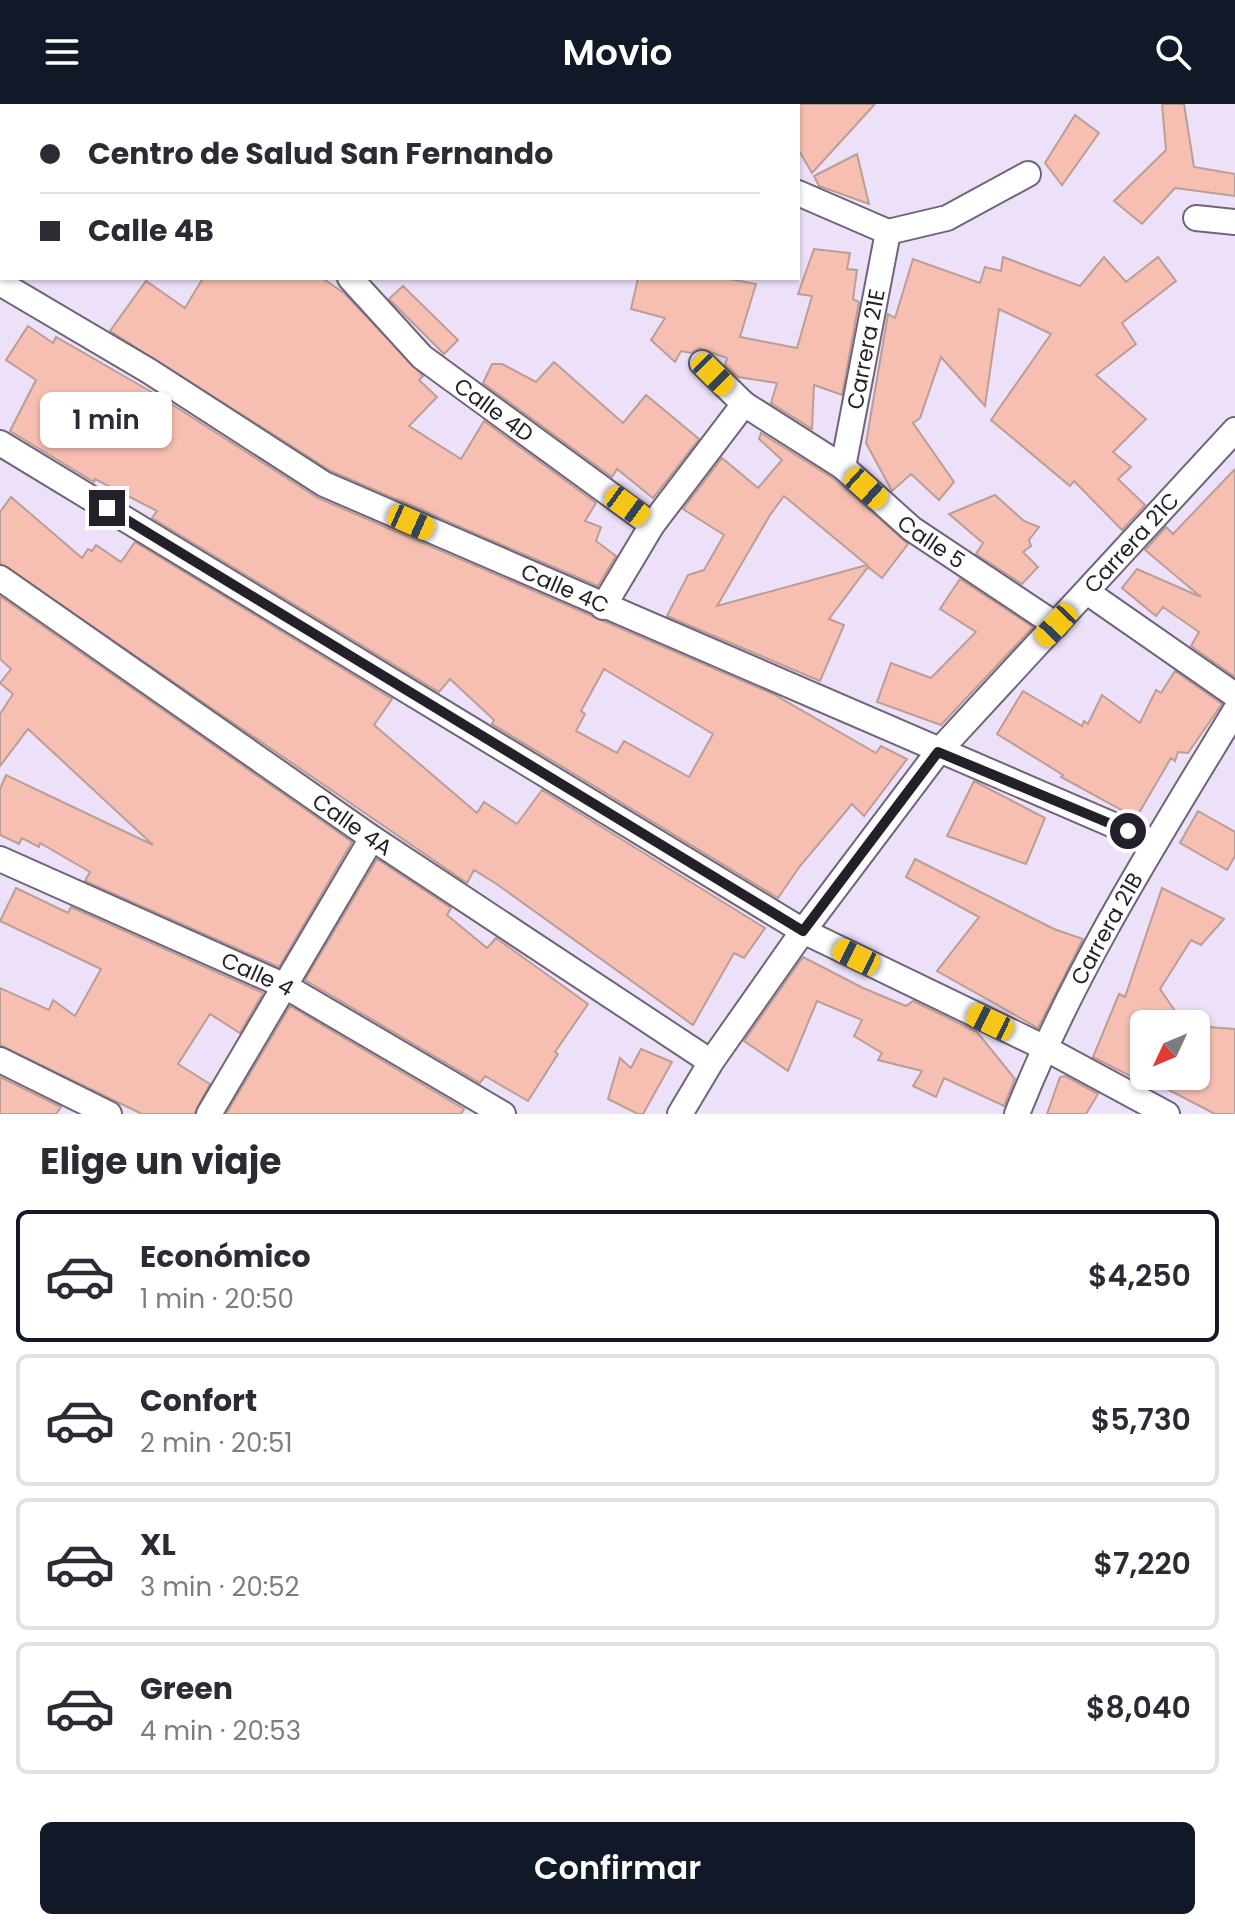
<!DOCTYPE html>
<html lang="es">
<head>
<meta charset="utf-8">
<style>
  body { margin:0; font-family:Poppins,sans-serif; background:#f2f2f3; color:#2b2b33; height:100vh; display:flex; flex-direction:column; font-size:30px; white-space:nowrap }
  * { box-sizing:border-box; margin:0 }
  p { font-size:26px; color:#7c7c81 }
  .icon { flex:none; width:44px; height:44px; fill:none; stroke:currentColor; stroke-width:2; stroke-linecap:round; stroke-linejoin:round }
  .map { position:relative; height:1010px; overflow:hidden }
  .side { display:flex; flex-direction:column; background:#fff; flex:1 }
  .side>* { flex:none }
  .guide { position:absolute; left:0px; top:0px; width:800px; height:176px; box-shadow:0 2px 6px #0004; display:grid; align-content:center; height:176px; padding:0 40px; background:#fff }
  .needle { width:52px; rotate:226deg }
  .buttons { position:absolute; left:1130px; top:906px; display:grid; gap:16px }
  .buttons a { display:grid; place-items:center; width:80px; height:80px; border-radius:12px; background:#fff; box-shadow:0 2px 6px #0004; font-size:40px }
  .end { position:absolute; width:36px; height:36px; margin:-18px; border:10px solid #241f28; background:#fff; box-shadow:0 0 0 4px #fff }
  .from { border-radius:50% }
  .bubble { position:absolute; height:56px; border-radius:12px; background:#fff; box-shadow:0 2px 6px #0004; font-size:26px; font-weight:600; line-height:56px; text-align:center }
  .car { position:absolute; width:24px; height:48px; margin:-24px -12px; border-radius:10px; box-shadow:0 0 6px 2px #0007; background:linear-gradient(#f5c518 24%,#345 0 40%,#f5c518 0 76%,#345 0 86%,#f5c518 0) }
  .guide b { display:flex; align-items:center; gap:28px; height:76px; font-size:30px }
  .guide b+b { border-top:2px solid #e1e1e2 }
  .guide i { width:20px; height:20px; background:#2b2b33 }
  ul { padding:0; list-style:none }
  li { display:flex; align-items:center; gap:24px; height:132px; margin:0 16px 12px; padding:0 24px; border:4px solid #e1e1e2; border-radius:12px }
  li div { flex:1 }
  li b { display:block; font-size:30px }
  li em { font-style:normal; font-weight:600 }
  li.on { border-color:#111827 }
  li>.icon { width:72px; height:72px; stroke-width:1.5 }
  h2 { padding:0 40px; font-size:36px; line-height:96px }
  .button { display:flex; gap:16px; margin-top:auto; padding:16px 40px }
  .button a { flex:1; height:92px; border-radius:12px; background:#111827; color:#fff; font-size:32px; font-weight:600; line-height:92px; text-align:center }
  header { display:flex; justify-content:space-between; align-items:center; height:104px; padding:0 40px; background:#111827; color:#fff; font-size:36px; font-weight:600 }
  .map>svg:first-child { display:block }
  .building { fill:#f7bfb2; stroke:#ba9e96; stroke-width:2; fill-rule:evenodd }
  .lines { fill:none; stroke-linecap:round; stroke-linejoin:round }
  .street-casing { stroke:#6f6479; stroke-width:28 }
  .street { stroke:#fff; stroke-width:24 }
  .route { stroke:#241f28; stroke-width:10 }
  .labels { text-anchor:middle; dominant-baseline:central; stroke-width:8; stroke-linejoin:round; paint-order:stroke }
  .street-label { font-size:22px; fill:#241f28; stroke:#f7f1fb }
</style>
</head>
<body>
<header><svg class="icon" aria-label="menu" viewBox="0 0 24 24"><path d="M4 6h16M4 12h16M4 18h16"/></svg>Movio<svg class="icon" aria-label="search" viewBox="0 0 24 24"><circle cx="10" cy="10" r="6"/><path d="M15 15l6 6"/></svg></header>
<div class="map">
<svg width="1235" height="1010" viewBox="0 0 1235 1010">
  <rect width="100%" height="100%" fill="#ede1f9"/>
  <path class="building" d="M798,0H875L812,69L798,45Z
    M1162,0H1184L1194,63L1235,70V92L1175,84L1142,120L1114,97L1166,46Z
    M1075,11L1099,29L1062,81L1045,59Z
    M857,50L861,67L869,100L819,82L814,72Z
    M814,145L850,149L847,165L857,166L853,195L859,198L842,291L814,281L812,325L771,299L777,279L738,273L725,261L727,254L699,244L691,249L681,247L675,258L651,236L665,214L631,205L638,174H724L756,180L740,233L797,244L812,192L798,190Z
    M1003,153L1080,182L1104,153L1126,178L1158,153L1176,177L1122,219L1136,240L1096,271L1146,315L1113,348L1131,363L1118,375L1145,401L1122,426L1074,377L1070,382L991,316L1051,230L999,205L985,302L941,253L920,314L913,319L954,378L939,396L911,370L892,387L866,339L888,210L895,214L913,155L980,179L985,163L1001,167Z
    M203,174H322L344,189L423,272L419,276L437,293L409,322L461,355L484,317L596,399L585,417L601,423L596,437L616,452L598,482L331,367L110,227L146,177L185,204Z
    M403,182L458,236L444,250L389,195Z
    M28,222L53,239L56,233L162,294L318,394L773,590L876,649L881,642L907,655L864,712L852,700L800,762L778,794L492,620L494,616L450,575L439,588L152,414L157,407L95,375L94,378L10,327L36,276L6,256ZM604,565L713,630L689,673L624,637L617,649L576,627L585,610L581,607Z
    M554,258L623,319L646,291L699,335L653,394L617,365L612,373L483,279L492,260H502L536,278Z
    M761,329L834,375L908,440L882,474L868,463L829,515L844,521L820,577L667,512L688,471L704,466L724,431L683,405L722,354L758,384L782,356L759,335ZM784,392L867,461L717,502L770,411Z
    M1235,365V573L1191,542L1199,528L1163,503L1156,512L1122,484L1137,465L1201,493L1145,446L1166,423L1173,430Z
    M995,391L1024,417L1039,423L1029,436L1031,442L1023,448L1038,463L1022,480L976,450L983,439L949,410Z
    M11,393L82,454L88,445L92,447L96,441L121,458L135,438L392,595L374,621L477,709L484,698L517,720L542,686L765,824L744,854L734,849L693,921L498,781L474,766L467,779L0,459V408Z
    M960,475L1033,523L941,621L877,598L891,559L931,574L976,528L940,505Z
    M0,492L352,738L279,863L85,777L90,768L40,739L39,743L22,734L19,740L0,731V685L6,671L153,741L28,625L0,662V610L13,590L0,579L11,565L0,555Z
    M1175,567L1222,600L1188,649L1178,648L1175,657L1171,654L1136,714L1061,673L1063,671L997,630L1023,587L1082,622L1084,617L1088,620L1102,591L1140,619L1156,586L1161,589Z
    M974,677L1045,714L1026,760L947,732Z
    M1198,707L1235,728V752L1227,766L1180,739Z
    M377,755L451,804L447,811L487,844L496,834L588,900L555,948L558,950L528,997L485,972L480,979L305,876Z
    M915,755L1054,825L1083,835L1038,924L937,867L979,813L906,773Z
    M16,784L68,809L71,803L263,889L240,929L210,910L178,960L210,980L194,1010H142L0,941V884L49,906L53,896L75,912L101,865L0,817Z
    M1162,784L1224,815L1201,841L1191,836L1160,885L1184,920H1144V972H1196V922L1235,925V1010H1215L1144,973V979L1093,953L1119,890L1125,893Z
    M803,853L863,884L906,902L913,897L977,928L1015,975L1004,1002L944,974L936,993L913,982L922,967L878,956L882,949L854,932L862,916L817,897L788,967L744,937Z
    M290,902L464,1005L461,1010H226Z
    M641,945L672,958L643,1010H638L608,995L620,954L631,964Z
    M1065,972L1098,990L1086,1010H1047L1060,973Z
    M0,973L61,1003L56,1010H0Z"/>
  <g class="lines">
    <g class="street-casing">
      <g id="street">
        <path d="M741,0L742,2"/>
        <path d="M798,89L888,128"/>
        <path d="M1196,114L1235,118"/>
        <path d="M888,128L947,114L1028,70"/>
        <path id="s1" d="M350,174L422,253L652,421"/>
        <path id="s2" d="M0,179L149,267L324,380L1155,739"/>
        <path id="s3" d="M702,259L744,300L843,363L912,425L1056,521"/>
        <path d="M0,339L803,827L1043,943L1167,1010"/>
        <path id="s4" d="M843,363L888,128"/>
        <path id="s5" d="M0,474L372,734L711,958"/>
        <path d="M1087,488L1235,591"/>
        <path d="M603,503L652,421L744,300"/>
        <path id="s6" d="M0,755L285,882L503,1010"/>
        <path d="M0,956L109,1010"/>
        <path d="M209,1010L372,734"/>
        <path id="s7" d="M680,1010L711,958L803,827L938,648L1235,326"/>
        <path id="s8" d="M1017,1010C1073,868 1156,737 1235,607"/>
      </g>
    </g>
    <use href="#street" class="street"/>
  </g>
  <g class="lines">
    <path class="route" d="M107,404L803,827L938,648L1128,727"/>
  </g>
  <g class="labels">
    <g class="street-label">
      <text stroke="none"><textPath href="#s4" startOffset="120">Carrera 21E</textPath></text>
      <text stroke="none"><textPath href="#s1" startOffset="196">Calle 4D</textPath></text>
      <text stroke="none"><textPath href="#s3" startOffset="292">Calle 5</textPath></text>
      <text stroke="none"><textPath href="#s7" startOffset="730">Carrera 21C</textPath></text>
      <text stroke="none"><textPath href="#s2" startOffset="644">Calle 4C</textPath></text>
      <text stroke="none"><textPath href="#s5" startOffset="430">Calle 4A</textPath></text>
      <text stroke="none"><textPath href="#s8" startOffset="206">Carrera 21B</textPath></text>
      <text stroke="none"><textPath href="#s6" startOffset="282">Calle 4</textPath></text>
    </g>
  </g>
</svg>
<div class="buttons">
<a><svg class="needle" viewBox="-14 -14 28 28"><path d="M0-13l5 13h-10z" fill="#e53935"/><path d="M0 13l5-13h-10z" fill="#7c7c81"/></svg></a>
</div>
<i class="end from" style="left:1128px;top:727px"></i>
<i class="end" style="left:107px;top:404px"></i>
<div class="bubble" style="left:40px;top:288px;width:132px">1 min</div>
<i class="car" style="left:713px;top:270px;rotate:135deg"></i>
<i class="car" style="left:866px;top:384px;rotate:132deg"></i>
<i class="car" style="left:627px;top:402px;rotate:126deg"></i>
<i class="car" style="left:411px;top:418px;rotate:114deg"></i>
<i class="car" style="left:1056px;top:521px;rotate:223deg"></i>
<i class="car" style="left:856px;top:853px;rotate:296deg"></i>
<i class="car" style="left:990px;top:918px;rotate:296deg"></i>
<div class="guide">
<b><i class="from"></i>Centro de Salud San Fernando</b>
<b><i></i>Calle 4B</b>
</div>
</div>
<section class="side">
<h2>Elige un viaje</h2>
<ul>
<li class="on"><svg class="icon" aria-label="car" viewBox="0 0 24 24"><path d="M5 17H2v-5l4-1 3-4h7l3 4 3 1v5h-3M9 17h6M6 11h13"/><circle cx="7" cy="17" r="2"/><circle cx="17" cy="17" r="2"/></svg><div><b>Económico</b><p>1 min · 20:50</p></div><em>$4,250</em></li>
<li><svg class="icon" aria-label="car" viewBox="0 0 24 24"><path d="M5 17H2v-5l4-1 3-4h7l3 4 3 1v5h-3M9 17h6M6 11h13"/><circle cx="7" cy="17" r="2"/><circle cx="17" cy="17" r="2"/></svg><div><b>Confort</b><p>2 min · 20:51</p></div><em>$5,730</em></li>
<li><svg class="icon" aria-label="car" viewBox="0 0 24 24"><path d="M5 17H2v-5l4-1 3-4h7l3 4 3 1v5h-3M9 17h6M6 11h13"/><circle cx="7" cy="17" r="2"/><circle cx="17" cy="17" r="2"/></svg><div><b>XL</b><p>3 min · 20:52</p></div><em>$7,220</em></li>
<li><svg class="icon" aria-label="car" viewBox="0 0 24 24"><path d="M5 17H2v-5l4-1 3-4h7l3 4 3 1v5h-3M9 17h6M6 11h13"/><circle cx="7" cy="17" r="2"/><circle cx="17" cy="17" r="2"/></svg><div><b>Green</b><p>4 min · 20:53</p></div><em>$8,040</em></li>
</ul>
<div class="button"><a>Confirmar</a></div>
</section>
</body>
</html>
